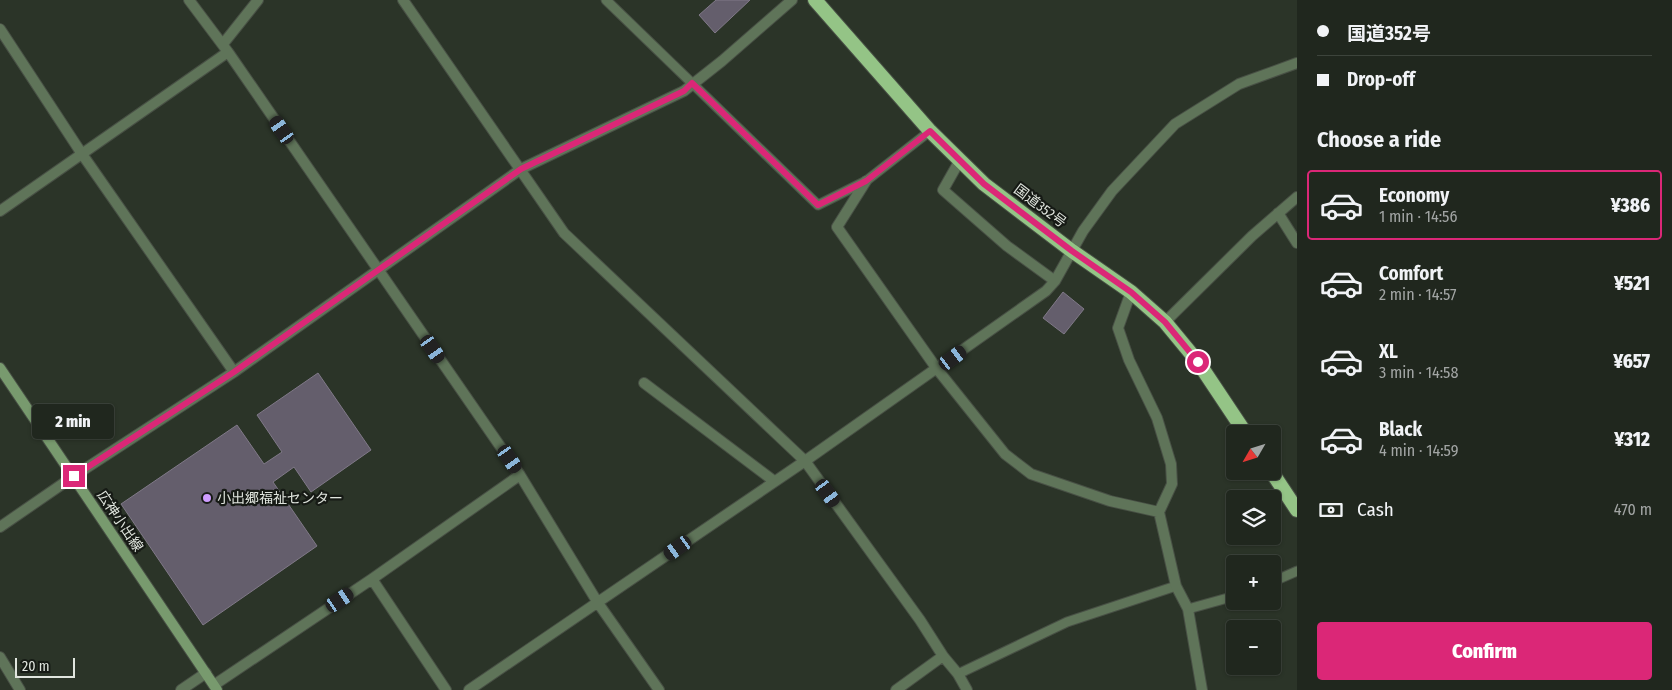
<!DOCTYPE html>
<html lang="en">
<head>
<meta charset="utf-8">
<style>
  body { margin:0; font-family:"Fira Sans Condensed","Noto Sans JP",sans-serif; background:#2d332b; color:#f1f3f6; height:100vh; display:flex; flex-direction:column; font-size:19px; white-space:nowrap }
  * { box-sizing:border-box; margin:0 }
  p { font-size:16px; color:#a2a5a4 }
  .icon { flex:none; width:28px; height:28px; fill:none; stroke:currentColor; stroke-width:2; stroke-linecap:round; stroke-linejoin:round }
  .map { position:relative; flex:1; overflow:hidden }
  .sheet { display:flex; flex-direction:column; background:#20271e; width:375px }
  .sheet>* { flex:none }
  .top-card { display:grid; align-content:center; height:110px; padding:0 20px; background:#20271e }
  .needle { width:32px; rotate:231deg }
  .buttons { position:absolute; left:1226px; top:425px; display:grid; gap:10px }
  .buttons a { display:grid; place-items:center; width:55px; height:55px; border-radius:5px; background:#20271e; box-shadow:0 1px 4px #0004,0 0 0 1px #3d443c; font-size:25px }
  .scale { position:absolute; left:15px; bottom:12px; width:60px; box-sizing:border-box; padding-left:5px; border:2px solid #e0e5de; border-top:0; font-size:14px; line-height:18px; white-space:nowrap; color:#e0e5de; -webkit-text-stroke:4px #161a15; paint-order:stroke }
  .end { position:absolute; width:22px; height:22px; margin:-11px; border:6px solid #db2777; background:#fff; box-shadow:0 0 0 2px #fff }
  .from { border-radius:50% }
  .bubble { position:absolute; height:35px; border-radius:5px; background:#20271e; box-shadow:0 1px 4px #0004,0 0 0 1px #3d443c; font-size:16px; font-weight:800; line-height:35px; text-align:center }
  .car { position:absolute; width:15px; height:30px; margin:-15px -8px; border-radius:6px; box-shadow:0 0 4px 1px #0007; background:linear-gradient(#222 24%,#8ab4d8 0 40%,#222 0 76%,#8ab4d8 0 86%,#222 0) }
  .top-card b { display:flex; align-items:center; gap:18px; height:48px; font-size:19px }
  .top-card b+b { border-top:1px solid #3d443c }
  .top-card i { width:12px; height:12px; background:#f1f3f6 }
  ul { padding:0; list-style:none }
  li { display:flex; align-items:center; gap:15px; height:70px; margin:0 10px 8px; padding:0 10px; border:2px solid transparent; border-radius:5px }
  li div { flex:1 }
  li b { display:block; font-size:19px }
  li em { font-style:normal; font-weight:800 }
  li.on { border-color:#db2777 }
  li>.icon { width:45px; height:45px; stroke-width:1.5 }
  h2 { padding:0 20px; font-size:22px; line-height:60px }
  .pay { display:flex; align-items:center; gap:12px; height:55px; padding:0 20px; font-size:19px }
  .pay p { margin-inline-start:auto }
  .action { display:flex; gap:10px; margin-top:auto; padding:10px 20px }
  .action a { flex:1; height:58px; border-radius:5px; background:#db2777; color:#fff; font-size:20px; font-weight:800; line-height:58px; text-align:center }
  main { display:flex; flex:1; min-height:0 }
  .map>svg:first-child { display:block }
  .building { fill:#645e6c; stroke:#807988 }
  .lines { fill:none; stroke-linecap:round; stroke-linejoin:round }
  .service-casing { stroke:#485045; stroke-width:11 }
  .minor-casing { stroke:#485045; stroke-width:12 }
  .tertiary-casing { stroke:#485045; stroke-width:12 }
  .secondary-casing { stroke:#485045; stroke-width:12 }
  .trunk-casing { stroke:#485045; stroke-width:16 }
  .service { stroke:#5f7459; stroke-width:9 }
  .minor { stroke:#5f7459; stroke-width:10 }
  .tertiary { stroke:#5f7459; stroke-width:10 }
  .secondary { stroke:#789a6e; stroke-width:10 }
  .trunk { stroke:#94c486; stroke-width:14 }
  .route { stroke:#db2777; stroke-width:6 }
  .poi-dot { fill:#cf9dff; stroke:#161a15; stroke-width:2 }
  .labels { text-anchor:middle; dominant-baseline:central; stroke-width:4.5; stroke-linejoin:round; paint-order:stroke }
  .street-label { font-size:14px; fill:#e0e5de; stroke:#161a15 }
  .poi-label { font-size:14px; fill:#e0e5de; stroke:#161a15; text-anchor:start }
</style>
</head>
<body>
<main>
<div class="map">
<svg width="1297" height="690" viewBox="0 0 1297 690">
  <rect width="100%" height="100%" fill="#2b3428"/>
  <path class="building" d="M716,0H750L715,33L699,15Z
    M1063,292L1084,309L1064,334L1043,318Z
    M318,373L371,450L311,492L294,467L273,482L317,546L203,625L121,504L237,425L264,464L282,452L257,415Z"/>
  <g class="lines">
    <g class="service-casing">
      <path id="service" d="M606,0L818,205L866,181L930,131
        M1272,582L1297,571
        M1188,609L1235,596
        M958,674L1067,622L1176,586"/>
    </g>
    <g class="minor-casing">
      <path id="minor" d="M189,0L228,52L520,475L598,603L659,690
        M403,0L564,233L805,461L920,620L943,656L958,674L967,690
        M0,29L82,154L234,372
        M223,44L258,0
        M960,160L943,190L1007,246L1055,281
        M866,181L837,227L937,369L1005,454L1031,474L1110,501L1159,512
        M0,211L228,52
        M1278,213L1297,243
        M1131,292L1118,328L1129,360L1157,418L1171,464L1172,484L1159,512L1176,586L1188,609L1202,690
        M1165,322L1252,236L1297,197
        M644,383L774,481
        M0,527L74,476L234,372L521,169
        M372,579L446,690
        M0,657L20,690
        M214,685L372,579L520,475
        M181,690L206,673
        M469,690L805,461L1046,291L1055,281L1083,231L1112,191L1175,124L1239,84L1297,63
        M896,690L943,656"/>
    </g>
    <g class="tertiary-casing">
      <path id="tertiary" d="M521,169L684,91L722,61L792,0"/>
    </g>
    <g class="secondary-casing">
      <path id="secondary" d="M0,368L217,690"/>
    </g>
    <g class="trunk-casing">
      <path id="trunk" d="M815,0L930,131L984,184L1072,251L1131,292L1165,322L1198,362L1246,434
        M1271,471L1297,510"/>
    </g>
    <use href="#service" class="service"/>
    <use href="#minor" class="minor"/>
    <use href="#tertiary" class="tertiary"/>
    <use href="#secondary" class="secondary"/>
    <use href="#trunk" class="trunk"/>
  </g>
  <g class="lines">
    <path class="route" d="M74,476L234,372L521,169L684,91L692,83L818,205L866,181L930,131L984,184L1072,251L1131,292L1165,322L1198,362"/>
  </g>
  <circle class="poi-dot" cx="207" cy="498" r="5"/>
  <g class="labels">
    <g class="street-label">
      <text transform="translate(1040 206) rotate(37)">国道352号</text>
      <text transform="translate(120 521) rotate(56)">広神小出線</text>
    </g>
    <g class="poi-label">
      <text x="217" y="498">小出郷福祉センター</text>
    </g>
  </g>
</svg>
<div class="buttons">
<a><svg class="needle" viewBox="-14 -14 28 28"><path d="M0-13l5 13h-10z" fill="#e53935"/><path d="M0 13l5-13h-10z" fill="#a2a5a4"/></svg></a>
<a><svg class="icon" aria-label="layers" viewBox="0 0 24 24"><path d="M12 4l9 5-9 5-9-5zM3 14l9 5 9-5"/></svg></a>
<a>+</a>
<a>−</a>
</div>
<div class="scale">20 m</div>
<i class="end from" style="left:1198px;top:362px"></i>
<i class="end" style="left:74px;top:476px"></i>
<div class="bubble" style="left:32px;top:404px;width:82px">2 min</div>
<i class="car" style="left:282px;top:130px;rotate:325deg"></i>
<i class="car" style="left:433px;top:349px;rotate:145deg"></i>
<i class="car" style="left:953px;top:358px;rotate:54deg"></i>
<i class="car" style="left:510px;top:459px;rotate:145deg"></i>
<i class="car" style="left:828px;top:493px;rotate:144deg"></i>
<i class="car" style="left:678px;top:548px;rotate:235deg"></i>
<i class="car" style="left:340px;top:600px;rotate:56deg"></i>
</div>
<section class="sheet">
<div class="top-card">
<b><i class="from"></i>国道352号</b>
<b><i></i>Drop-off</b>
</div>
<h2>Choose a ride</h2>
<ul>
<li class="on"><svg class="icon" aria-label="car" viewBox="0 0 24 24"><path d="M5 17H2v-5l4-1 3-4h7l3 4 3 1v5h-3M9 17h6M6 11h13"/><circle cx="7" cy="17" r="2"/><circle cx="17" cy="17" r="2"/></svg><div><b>Economy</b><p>1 min · 14:56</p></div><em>¥386</em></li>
<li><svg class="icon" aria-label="car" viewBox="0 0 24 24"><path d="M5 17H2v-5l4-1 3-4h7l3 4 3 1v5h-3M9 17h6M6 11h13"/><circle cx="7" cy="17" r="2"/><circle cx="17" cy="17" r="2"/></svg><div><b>Comfort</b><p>2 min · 14:57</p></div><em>¥521</em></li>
<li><svg class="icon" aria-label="car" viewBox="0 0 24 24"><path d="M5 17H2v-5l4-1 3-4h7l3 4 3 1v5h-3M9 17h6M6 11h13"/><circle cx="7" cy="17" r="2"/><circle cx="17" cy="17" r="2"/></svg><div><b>XL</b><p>3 min · 14:58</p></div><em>¥657</em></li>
<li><svg class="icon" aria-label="car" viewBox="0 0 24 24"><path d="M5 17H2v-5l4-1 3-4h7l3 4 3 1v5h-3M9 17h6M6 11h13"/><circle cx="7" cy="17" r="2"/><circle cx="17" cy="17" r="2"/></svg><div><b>Black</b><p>4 min · 14:59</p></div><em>¥312</em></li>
</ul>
<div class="pay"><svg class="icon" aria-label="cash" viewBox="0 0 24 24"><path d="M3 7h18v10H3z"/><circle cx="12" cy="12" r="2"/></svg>Cash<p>470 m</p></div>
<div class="action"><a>Confirm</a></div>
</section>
</main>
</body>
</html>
